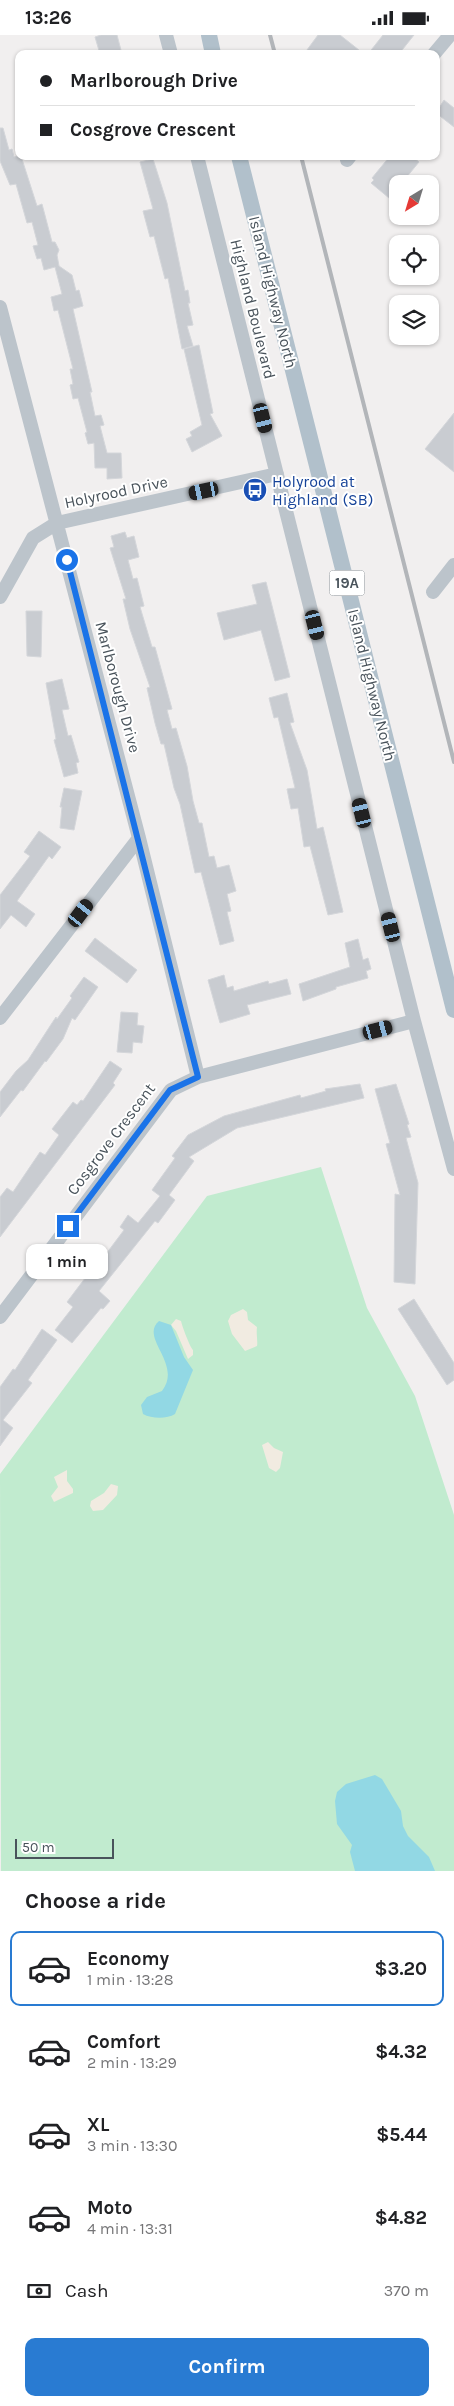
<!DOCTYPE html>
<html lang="en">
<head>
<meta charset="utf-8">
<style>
  body { margin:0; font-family:Karla,sans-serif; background:#f6f6f6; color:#202124; height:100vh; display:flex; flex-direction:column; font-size:19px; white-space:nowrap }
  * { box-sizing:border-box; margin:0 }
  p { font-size:16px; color:#757577 }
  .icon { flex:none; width:28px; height:28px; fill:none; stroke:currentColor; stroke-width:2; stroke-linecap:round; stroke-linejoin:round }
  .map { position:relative; height:1836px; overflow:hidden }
  .drawer { display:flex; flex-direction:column; background:#fff; flex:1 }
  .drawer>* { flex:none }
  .banner { position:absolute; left:15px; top:15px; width:425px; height:110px; border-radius:10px; box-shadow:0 1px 4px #0004; display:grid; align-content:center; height:110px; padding:0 25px; background:#fff }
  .needle { width:32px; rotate:218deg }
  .controls { position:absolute; left:389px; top:140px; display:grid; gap:10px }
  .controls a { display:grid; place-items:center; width:50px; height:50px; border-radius:10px; background:#fff; box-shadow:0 1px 4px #0004; font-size:25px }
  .scale { position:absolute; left:15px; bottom:12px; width:99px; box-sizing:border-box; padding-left:5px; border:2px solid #49535b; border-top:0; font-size:14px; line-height:18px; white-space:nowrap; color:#49535b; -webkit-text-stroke:4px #fff; paint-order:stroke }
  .end { position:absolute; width:22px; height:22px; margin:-11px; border:6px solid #1a73e8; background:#fff; box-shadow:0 0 0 2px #fff }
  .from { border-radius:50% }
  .bubble { position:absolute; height:35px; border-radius:10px; background:#fff; box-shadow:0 1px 4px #0004; font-size:16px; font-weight:700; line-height:35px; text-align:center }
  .car { position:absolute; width:15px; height:30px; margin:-15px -8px; border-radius:6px; box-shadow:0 0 4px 1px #0007; background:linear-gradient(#222 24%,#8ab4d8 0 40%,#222 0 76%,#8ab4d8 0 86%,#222 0) }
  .banner b { display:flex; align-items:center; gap:18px; height:48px; font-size:19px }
  .banner b+b { border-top:1px solid #e0e0e0 }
  .banner i { width:12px; height:12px; background:#202124 }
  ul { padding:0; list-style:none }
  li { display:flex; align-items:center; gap:15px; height:75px; margin:0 10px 8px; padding:0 15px; border:2px solid transparent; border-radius:10px }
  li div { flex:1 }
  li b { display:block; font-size:19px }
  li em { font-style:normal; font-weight:700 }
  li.active { border-color:#297bd2 }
  li>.icon { width:45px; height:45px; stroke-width:1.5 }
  h2 { padding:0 25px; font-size:22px; line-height:60px }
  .pay { display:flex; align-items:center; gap:12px; height:55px; padding:0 25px; font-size:19px }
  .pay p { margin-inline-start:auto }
  .primary-button { display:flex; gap:10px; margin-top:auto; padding:10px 25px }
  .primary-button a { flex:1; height:58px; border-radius:10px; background:#297bd2; color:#fff; font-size:20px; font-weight:700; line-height:58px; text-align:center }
  .status { display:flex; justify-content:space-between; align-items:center; height:35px; padding:0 25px; background:#fff; direction:ltr }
  .status svg { height:14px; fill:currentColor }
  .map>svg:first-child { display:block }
  .green { fill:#c1ebcf }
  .sand { fill:#f1ebe1 }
  .water { fill:#92d8e4 }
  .building { fill:#c9ccd1; stroke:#d4d6da }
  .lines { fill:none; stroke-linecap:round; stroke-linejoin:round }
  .minor { stroke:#bcc4cb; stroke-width:14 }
  .major { stroke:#b1c0cb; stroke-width:16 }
  .rail { stroke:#b2b5b9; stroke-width:4 }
  .route { stroke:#1a73e8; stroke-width:6 }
  .labels { text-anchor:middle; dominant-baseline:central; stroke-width:4; stroke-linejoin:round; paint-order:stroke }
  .shield { fill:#fff; stroke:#80878c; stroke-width:1 }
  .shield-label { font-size:15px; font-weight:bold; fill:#49535b }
  .street-label { font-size:16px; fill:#49535b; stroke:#fff }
  .transit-label { font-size:16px; fill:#164399; stroke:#fff; text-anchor:start }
</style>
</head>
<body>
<div class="status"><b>13:26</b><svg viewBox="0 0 49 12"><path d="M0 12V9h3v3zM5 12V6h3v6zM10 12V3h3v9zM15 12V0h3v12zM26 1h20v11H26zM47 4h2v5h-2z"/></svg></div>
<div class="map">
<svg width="454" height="1836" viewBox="0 0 454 1836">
  <rect width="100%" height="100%" fill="#f1efef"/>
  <path class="green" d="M321,1132L367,1273L415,1361L454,1480V1836H1L0,1439L207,1161Z"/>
  <path class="sand" d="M243,1274L247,1277L248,1285L257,1292C256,1299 258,1307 257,1311L245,1316L232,1299L228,1286L231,1280Z
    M176,1284L181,1286C182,1291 190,1312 193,1315V1320L188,1324L176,1296L171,1290Z
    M268,1407L274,1413L283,1417L280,1433L276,1437L269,1433L262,1410Z
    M67,1435V1446L73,1454V1458L54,1467L51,1461L58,1452L54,1442Z
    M111,1449L118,1451L117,1460L103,1475L93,1476L90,1471L91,1466L104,1458Z"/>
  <path class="water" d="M159,1286L171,1290L184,1322L193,1335L175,1379C167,1384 152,1384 143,1379L141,1370L147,1362L162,1356C183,1329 139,1303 159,1286Z
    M375,1740L382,1744L401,1776L403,1791L408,1801L429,1822L435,1836H355L350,1817L352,1810L337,1789L335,1766L337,1757L346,1749Z"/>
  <path class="building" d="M101,0H117L122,19H100L95,2Z
    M318,0H340L364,19H304Z
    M383,0H414L399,19H368Z
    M444,65L454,73V92L436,78Z
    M0,93H3L9,115L12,114L14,122L21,121L37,171L42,169L52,207H55L59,215L57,220L59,231L72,240L76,256L79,255L83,271L73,274L92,357H90L95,381L101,380L104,390L100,391L107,418H121L122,443L107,444V433H95L94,408L88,409L85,398L87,397L78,363L73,364L70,350L73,349L70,334H73L58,275L54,276L51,262L62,259L55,232L44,235L41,223L37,224L33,211L38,210L32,187L27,188L16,149L10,150L0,126Z
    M390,121H412L419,127L401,149H398V153L389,163L371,148L374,145L372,143Z
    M153,124L167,168L185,256L188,255L190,268H188L193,290L187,291L193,311L182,314L168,243L165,244L154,201L150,202L143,176L153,174L140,127Z
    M199,310L213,378L210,379L222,401L192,417L186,404L192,401L190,397L202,390L184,314Z
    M454,378V437L425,414Z
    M125,497L127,503L134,501L139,522L128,525L133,544L137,543L144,571L140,572L152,612H155L169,663L172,674L167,675L172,694L176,693L187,731L193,766L199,788H202L209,822L214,821L217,833L229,830L236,856L227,859L231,876L227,877L234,906L220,910L201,837L195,838L180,769L174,753L164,709H161L155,688L147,653L150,652L130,594L123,564H126L110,513L114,512L111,501Z
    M266,547L290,642L275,646L261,595L224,605L217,578L257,569L252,550Z
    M26,576H42L41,622L27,621Z
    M62,644L69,674L62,675L68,701L71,700L79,727L76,728L78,738L64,742L54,705L56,704L46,648Z
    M287,658L294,687L290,688L307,735L317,794L323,792L343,877L328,880L310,811L304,812L298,773L291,774L287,754L295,753L278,682L274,683L269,663Z
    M64,753L82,756L74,795L60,793L62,772H60Z
    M39,796L61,812L52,824L49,821L17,866L35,879L26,892L11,880L0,894V860L30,821L24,817Z
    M95,903L137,935L127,948L85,916Z
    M358,904L363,925L368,923L371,934L366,936L368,943L336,952V954L303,966L299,949L350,932L345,908Z
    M224,940L227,953L233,951L234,956L268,946L269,949L287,944L291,959L247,970L250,979L220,988L208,945Z
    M84,942L98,952L75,985L72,983L63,1004L46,1027L45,1026L23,1056L21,1055L0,1082V1057L16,1036L28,1025L52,988L56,982L57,984L72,963L70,961Z
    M121,977L138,978L137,990L144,991L142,1008L133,1007L132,1018L117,1017Z
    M110,1026L122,1034L113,1048L115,1050L0,1202V1162L7,1153L13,1157L40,1117L45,1120L59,1100L52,1094L73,1067L77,1070L81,1065L83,1066Z
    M360,1049L364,1063L237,1093L189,1122L194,1126L169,1160L175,1165L158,1188L155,1186L99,1256L110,1266L103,1274L101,1273L72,1308L55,1295L73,1272L67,1267L101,1222L103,1223L124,1195L120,1192L128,1180L138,1188L160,1161L152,1155L175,1123L172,1121L188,1100L224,1081L300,1060L301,1063L326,1056L325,1054Z
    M396,1049L409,1089L407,1090L411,1102L406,1103L418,1148L415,1249L394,1247L395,1159L400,1160L386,1109L390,1108L375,1054Z
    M414,1264L454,1328V1345L447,1350L398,1274Z
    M42,1294L57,1305L28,1345L32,1348L3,1385L13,1393L0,1411V1352L13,1334L15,1335Z"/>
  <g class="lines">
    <path class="minor" d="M166,0L171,19
      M434,19L450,0
      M197,121L414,986L454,1134
      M347,125L350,121
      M0,272L139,803L198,1042
      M433,557L454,530
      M0,562L33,503L57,488L277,439
      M0,983L139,803
      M0,1282L171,1055L198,1042L414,986"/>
    <path class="major" d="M209,0L213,19
      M239,121L454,975"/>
    <path class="rail" d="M270,0L275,19
      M301,121L454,727"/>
  </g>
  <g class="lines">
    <path class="route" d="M67,525L198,1042L170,1055L68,1191"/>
  </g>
  <defs>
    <g id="bus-disc" transform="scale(1.25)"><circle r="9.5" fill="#1a4fb4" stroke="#fff"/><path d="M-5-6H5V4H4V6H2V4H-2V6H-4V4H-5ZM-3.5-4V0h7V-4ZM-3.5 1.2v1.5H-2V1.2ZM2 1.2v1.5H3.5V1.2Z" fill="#fff"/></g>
  </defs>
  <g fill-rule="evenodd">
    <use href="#bus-disc" x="255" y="455"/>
  </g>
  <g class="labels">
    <rect class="shield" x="329.5" y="535.5" width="35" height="25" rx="4"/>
    <g class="shield-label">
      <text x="347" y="548">19A</text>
    </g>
    <g class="street-label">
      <text transform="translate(273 257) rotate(76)">Island Highway North</text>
      <text transform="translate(253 274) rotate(76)">Highland Boulevard</text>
      <text transform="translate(116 457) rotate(-12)">Holyrood Drive</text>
      <text transform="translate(372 650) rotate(76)">Island Highway North</text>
      <text transform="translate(118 652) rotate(75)">Marlborough Drive</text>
      <text transform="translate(111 1104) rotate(-53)">Cosgrove Crescent</text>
    </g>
    <g class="transit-label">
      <text x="272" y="446">Holyrood at<tspan x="272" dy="18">Highland (SB)</tspan></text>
    </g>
  </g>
</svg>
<div class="controls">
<a><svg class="needle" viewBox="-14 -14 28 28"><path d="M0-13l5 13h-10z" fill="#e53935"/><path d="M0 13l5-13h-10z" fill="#757577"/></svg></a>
<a><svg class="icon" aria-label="locate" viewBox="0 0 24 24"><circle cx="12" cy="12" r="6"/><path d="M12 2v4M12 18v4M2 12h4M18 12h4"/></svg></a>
<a><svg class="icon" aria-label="layers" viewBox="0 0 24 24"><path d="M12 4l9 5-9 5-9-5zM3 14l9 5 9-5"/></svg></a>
</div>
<div class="scale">50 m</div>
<i class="end from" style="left:67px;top:525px"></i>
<i class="end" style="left:68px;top:1191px"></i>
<div class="bubble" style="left:26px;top:1209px;width:82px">1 min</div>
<i class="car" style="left:263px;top:383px;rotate:166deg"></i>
<i class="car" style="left:204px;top:456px;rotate:258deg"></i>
<i class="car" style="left:315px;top:590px;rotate:166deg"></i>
<i class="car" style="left:362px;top:778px;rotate:346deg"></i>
<i class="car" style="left:81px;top:878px;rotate:37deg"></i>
<i class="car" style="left:391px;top:892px;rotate:346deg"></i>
<i class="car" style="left:378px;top:995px;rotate:75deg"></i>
<div class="banner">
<b><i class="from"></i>Marlborough Drive</b>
<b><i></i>Cosgrove Crescent</b>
</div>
</div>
<section class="drawer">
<h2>Choose a ride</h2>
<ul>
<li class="active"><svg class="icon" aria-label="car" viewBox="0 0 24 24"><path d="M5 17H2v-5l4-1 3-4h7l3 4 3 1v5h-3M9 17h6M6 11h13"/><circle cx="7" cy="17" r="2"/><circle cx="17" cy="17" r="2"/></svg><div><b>Economy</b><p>1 min · 13:28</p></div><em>$3.20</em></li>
<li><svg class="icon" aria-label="car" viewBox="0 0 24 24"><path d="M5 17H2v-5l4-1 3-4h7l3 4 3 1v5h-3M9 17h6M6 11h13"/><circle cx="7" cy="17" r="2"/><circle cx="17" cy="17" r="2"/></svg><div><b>Comfort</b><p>2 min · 13:29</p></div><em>$4.32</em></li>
<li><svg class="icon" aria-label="car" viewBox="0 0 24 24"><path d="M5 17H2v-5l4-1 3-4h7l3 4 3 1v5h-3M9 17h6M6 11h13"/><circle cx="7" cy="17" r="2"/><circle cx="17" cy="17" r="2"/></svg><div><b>XL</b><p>3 min · 13:30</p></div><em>$5.44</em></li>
<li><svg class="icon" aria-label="car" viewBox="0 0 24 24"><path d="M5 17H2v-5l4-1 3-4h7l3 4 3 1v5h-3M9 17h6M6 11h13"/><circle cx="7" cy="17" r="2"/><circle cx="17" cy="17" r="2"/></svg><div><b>Moto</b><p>4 min · 13:31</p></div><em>$4.82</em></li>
</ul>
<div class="pay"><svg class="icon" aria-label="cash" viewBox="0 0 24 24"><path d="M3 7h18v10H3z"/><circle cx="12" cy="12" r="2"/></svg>Cash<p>370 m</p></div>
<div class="primary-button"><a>Confirm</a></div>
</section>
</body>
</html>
